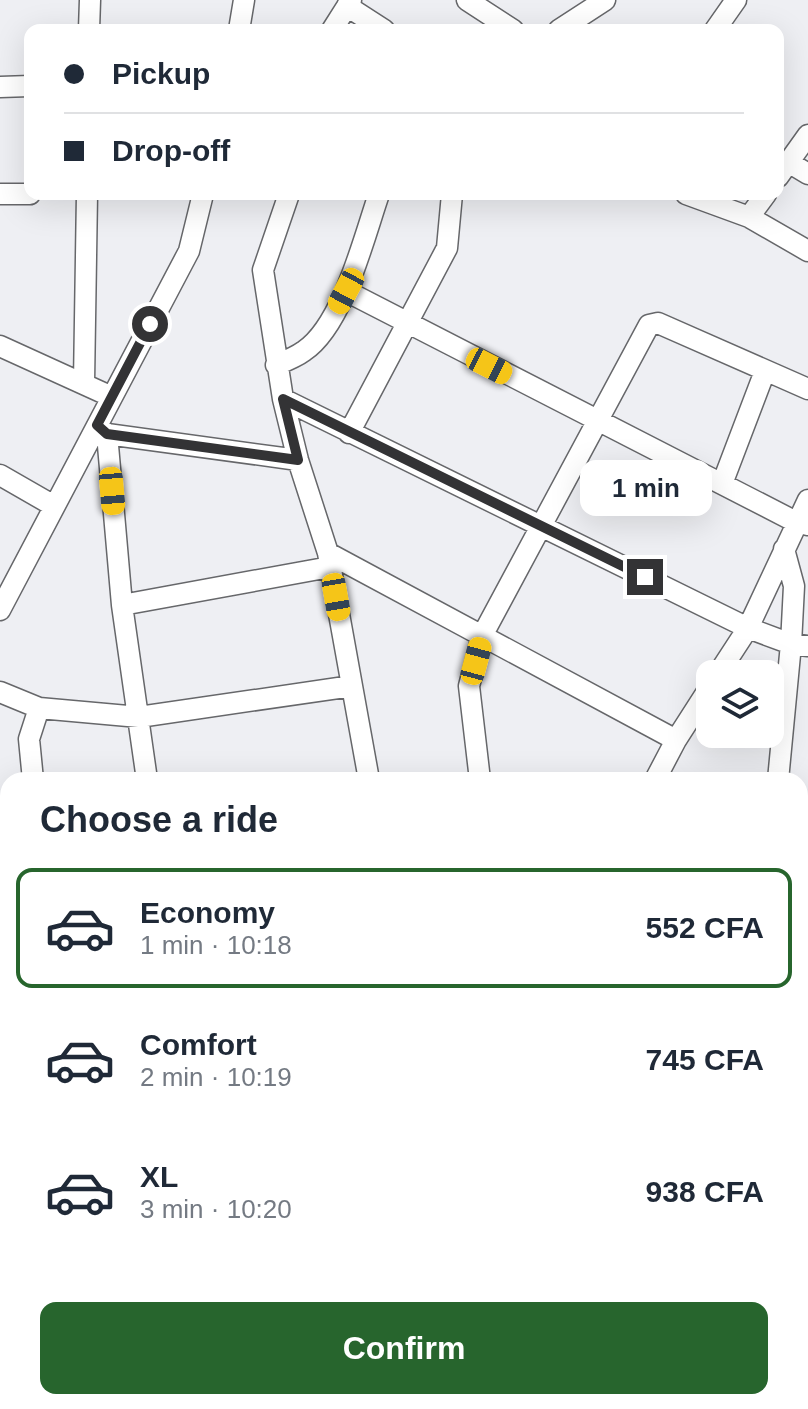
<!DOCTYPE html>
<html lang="en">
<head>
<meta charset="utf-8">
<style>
  body { margin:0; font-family:Helvetica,sans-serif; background:#f2f2f3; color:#1f2937; height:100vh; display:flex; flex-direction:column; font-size:30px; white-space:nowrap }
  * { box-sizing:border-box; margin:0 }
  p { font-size:26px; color:#747a83 }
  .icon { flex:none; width:44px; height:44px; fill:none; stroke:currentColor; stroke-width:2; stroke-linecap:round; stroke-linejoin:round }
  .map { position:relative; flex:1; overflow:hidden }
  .sheet { position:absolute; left:0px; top:772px; width:808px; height:638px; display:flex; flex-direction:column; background:#fff; border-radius:24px 24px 0 0; box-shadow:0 8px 32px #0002 }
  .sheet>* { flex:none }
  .top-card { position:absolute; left:24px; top:24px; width:760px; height:176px; border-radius:16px; box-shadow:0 8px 32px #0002; display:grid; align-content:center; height:176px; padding:0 40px; background:#fff }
  .tools { position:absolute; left:696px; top:660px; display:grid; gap:16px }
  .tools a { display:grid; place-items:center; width:88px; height:88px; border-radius:16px; background:#fff; box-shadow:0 8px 32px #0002; font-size:40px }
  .end { position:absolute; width:36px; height:36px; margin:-18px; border:10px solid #333335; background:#fff; box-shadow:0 0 0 4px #fff }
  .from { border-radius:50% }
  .bubble { position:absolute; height:56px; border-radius:16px; background:#fff; box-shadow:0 8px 32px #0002; font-size:26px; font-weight:600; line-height:56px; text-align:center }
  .car { position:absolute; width:24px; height:48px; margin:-24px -12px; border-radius:10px; box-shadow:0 0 6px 2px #0007; background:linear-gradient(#f5c518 24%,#345 0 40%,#f5c518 0 76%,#345 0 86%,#f5c518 0) }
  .top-card b { display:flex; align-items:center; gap:28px; height:76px; font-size:30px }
  .top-card b+b { border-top:2px solid #e0e1e3 }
  .top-card i { width:20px; height:20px; background:#1f2937 }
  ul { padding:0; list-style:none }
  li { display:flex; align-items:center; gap:24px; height:120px; margin:0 16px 12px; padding:0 24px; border:4px solid transparent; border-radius:16px }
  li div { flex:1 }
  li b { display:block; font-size:30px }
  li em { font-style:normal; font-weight:600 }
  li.selected { border-color:#27652d }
  li>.icon { width:72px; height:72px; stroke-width:1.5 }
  h2 { padding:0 40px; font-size:36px; line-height:96px }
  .cta { display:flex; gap:16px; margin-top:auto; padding:16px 40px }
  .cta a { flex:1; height:92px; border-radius:16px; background:#27652d; color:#fff; font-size:32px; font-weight:600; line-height:92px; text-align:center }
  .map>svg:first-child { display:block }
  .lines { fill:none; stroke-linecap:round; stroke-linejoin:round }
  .street-casing { stroke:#66676a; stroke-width:23 }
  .street { stroke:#fff; stroke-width:20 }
  .route { stroke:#333335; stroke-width:10 }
</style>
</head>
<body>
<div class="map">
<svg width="808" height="1409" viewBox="0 0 808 1409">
  <rect width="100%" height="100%" fill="#eeeff3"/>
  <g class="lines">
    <g class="street-casing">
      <path id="street" d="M467,0L513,30
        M347,6L384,30
        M89,30L90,0
        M239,30L244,0
        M332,30L351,0
        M559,30L605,0
        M715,30L736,0
        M0,87L30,86
        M788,162L808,174
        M778,177L808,135
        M0,194H30
        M289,194L263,270L283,399L298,460L328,553L369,780
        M686,194L749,217L808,251
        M749,217L766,194
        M346,291L796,522L808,525
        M0,346L112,397
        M276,365C286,361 296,357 304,351C343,325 364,237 379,194
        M84,383L87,194
        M283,399L748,628L791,644L808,646
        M100,428L107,434L298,460
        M349,433L447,248L452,194
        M107,434L122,605L147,780
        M0,475L54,506
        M722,484L765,371
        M328,553L676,740
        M122,605L330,567
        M0,610L189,251L203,194
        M718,674L748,628L808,500
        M0,692L39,708L139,717L352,686
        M33,780L29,739L39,708
        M480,780L469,686L482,636L649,325L658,323L808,389
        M655,780L676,740L710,687
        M778,780L791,644L794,586L784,549
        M800,822L808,824
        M0,948L8,946
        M0,1057L8,1059
        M0,1163L8,1166
        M800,1296L808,1297
        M0,1357L8,1361
        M123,1402L143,1409
        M307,1402L326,1409
        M671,1402L688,1409
        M745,1405V1402
        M4,1409L8,1397
        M230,1409L232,1402
        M460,1409L462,1402"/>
    </g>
    <use href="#street" class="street"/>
  </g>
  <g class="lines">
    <path class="route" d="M150,324L97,425L107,434L298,460L283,399L645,577"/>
  </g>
</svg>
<div class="tools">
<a><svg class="icon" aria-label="layers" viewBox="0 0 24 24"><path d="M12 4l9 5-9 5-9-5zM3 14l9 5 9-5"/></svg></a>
</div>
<i class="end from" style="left:150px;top:324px"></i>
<i class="end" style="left:645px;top:577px"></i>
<div class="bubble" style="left:580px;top:460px;width:132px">1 min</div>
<i class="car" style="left:346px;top:291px;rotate:208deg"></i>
<i class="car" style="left:489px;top:366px;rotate:117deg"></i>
<i class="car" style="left:112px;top:491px;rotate:175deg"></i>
<i class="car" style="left:336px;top:597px;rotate:170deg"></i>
<i class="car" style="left:476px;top:661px;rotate:15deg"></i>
<div class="top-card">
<b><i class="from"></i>Pickup</b>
<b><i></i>Drop-off</b>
</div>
<section class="sheet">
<h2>Choose a ride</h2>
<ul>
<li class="selected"><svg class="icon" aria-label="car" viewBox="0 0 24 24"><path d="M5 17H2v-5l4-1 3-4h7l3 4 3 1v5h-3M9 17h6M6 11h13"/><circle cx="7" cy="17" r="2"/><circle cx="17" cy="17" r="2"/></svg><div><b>Economy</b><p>1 min · 10:18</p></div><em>552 CFA</em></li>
<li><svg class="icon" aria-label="car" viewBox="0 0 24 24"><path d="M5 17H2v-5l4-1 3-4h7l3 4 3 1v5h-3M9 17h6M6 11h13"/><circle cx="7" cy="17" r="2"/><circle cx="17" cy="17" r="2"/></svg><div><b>Comfort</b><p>2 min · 10:19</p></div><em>745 CFA</em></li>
<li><svg class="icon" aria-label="car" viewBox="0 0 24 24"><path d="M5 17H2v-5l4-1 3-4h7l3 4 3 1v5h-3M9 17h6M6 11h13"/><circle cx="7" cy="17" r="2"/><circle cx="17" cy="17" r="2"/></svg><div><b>XL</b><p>3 min · 10:20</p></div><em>938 CFA</em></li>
</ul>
<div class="cta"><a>Confirm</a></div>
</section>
</div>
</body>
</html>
